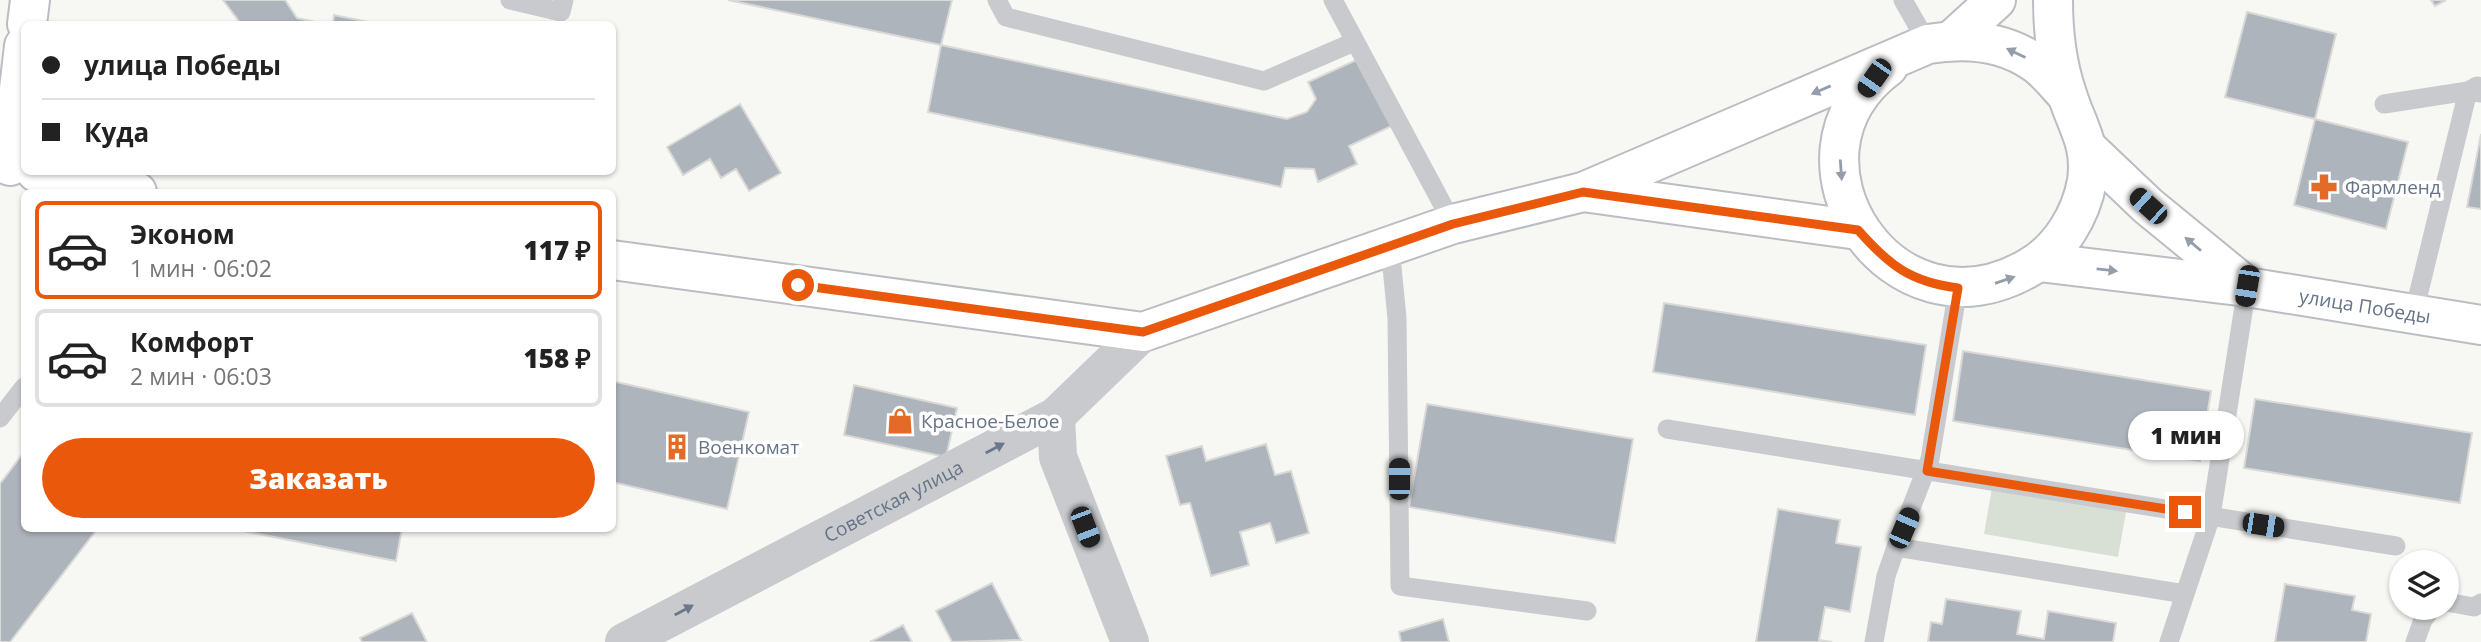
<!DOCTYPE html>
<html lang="ru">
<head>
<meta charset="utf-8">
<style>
  body { margin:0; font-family:"Open Sans",sans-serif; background:#f2f2f2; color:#222; height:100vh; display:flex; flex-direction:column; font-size:26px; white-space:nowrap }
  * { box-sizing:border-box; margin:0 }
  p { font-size:23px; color:#767676 }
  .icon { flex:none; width:38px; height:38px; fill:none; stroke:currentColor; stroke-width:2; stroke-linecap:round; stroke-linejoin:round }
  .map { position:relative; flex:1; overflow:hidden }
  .sheet { position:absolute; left:21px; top:189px; width:595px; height:343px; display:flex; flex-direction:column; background:#fff; border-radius:10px; box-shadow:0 2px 5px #0004 }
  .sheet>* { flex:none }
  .banner { position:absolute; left:21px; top:21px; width:595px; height:154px; border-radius:10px; box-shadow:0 2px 5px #0004; display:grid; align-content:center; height:154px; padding:0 21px; background:#fff }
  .controls { position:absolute; left:2389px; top:550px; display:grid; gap:14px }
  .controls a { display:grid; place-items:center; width:70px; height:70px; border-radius:50%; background:#fff; box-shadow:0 2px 5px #0004; font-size:35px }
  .end { position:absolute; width:32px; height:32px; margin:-16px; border:9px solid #ea580c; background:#fff; box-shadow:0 0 0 4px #fff }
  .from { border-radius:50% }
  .bubble { position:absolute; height:49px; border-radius:24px; background:#fff; box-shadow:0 2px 5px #0004; font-size:23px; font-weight:800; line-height:49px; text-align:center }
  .car { position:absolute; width:21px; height:42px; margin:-21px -10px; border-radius:9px; box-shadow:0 0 5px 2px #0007; background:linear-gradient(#222 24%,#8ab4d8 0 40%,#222 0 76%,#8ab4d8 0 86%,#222 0) }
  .banner b { display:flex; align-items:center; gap:24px; height:66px; font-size:26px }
  .banner b+b { border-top:2px solid #e0e0e0 }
  .banner i { width:18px; height:18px; background:#222 }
  ul { padding:12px 0 0; list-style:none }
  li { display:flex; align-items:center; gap:21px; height:98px; margin:0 14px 10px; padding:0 7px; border:4px solid #e0e0e0; border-radius:10px }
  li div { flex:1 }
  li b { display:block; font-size:26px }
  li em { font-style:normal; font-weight:800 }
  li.on { border-color:#ea580c }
  li>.icon { width:63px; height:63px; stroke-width:1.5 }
  .primary-button { display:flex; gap:14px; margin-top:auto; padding:14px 21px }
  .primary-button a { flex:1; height:80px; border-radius:42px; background:#ea580c; color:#fff; font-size:28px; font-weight:800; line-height:80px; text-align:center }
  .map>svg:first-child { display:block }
  .green { fill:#d8dfd5 }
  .building { fill:#aeb4bb; stroke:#d9d9d7; stroke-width:2 }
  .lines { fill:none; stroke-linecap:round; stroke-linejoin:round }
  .secondary-casing { stroke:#babdc2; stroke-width:42 }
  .lane { stroke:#c8cace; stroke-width:19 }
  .street { stroke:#c8cace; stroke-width:38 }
  .secondary { stroke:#fff; stroke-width:38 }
  .oneway { fill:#949eaa }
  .oneway2 { fill:#6b788a }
  .route { stroke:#ea580c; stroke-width:9 }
  .labels { text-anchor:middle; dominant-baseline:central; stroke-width:7; stroke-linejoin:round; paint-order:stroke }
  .poi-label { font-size:19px; fill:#667486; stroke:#fff; text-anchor:start }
  .street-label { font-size:19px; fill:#667486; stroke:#fff }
</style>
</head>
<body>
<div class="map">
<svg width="2481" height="642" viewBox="0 0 2481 642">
  <rect width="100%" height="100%" fill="#f7f7f4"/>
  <path class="green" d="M1992,488L2126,512L2118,557L1984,534Z"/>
  <path class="building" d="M223,0H285L297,18L324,24H241Z
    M728,0H952L941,45Z
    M2431,0H2446L2435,6Z
    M2247,12L2336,34L2315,119L2225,97Z
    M334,15L377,24H333Z
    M941,45L1287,119L1307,112L1316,99L1308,82L1363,57L1398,123L1349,146L1357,164L1318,182L1314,169L1285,168L1281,187L928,112Z
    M740,104L781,173L749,191L736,169L721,178L710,159L683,175L667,147Z
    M2315,119L2408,142L2386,229L2294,205Z
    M2481,134V209L2467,207Z
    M1664,303L1926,345L1915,415L1653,372Z
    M1963,351L2211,391L2200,461L1953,421Z
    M612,381L749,412L727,509L612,482Z
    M854,385L957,408L946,457L844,435Z
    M2255,399L2472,433L2460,503L2244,468Z
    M1427,404L1633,439L1615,543L1409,507Z
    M1266,444L1275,475L1291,471L1309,533L1276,543L1270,523L1240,532L1249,565L1211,576L1190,503L1180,505L1166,456L1202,446L1206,461Z
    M24,452V528H98L10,642H0V484Z
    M1778,509L1840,520L1836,543L1861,547L1850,612L1825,607L1819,640L1832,642H1756Z
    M228,528H402L396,561Z
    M992,583L1021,640L952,642L936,611Z
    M2285,584L2355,596L2352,610L2371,614L2366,642H2275Z
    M1946,599L2021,611L2017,634L2044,639L2048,611L2116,623L2113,642H1928L1931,622L1942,624Z
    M412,613L427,642H362L360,638Z
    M1443,619L1449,642H1401L1399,632Z
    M903,625L912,642H870Z"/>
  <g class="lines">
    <g class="secondary-casing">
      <g id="secondary">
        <path d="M27,24L30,0"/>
        <path d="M1952,40L1996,0"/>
        <path d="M1888,67C1767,157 1892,349 2030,267C2060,250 2081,215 2087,181C2092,143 2077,127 2067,94C2057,65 2053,31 2053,0"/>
        <path d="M2087,148L2148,206L2247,287"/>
        <path d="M10,166L24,46"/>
        <path d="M36,172L137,192"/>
        <path d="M1583,192L1858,230"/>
        <path d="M612,260L1143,332L1453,224L1583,192L1928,44C1965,38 2004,41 2035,63C2047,71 2057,85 2067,95"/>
        <path id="s2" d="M2039,262L2247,287L2481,325"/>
      </g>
    </g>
    <path class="lane" d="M510,0L561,12L564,0
      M997,0L1006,17L1264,81L1354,42
      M1333,0L1453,224
      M1903,0L1928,44
      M2384,104L2468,91L2477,86
      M1390,247L1397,318L1400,586L1587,611
      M1958,288L1930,459L1896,547L2185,594
      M2414,312L2468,91L2481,93
      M0,418L24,387
      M1667,429L2396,546
      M2446,602L2474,607L2481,603
      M1874,642L1886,576L1896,547
      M2169,642L2211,516L2247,287
      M2415,642L2423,620L2433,607"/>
    <g class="street">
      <path d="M1056,416L1058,457L1130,642"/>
      <path id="s1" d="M624,642L1056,416L1143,332"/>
    </g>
    <use href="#secondary" class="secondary"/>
  </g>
  <defs><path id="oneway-solid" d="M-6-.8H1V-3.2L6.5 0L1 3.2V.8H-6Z" transform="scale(1.75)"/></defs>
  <g class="oneway">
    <use href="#oneway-solid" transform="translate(2016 53) rotate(-154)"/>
    <use href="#oneway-solid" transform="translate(1821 90) rotate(157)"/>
    <use href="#oneway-solid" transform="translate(1841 170) rotate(86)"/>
    <use href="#oneway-solid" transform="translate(2193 244) rotate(-140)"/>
    <use href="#oneway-solid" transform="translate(2107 270) rotate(6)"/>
    <use href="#oneway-solid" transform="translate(2005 280) rotate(-19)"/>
  </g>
  <g class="oneway2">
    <use href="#oneway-solid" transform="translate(995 448) rotate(-28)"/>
    <use href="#oneway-solid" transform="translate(684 610) rotate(-28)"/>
  </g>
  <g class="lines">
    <path class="route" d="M798,285L1143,332L1453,224L1583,192L1858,230C1889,265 1910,282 1958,288L1927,471L2185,512"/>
  </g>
  <defs>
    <g id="pharmacy-bare" transform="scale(2.1)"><path d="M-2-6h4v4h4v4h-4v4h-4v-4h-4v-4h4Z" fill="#e46b27" stroke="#fff" stroke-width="2.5" paint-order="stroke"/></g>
    <g id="shop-bare" transform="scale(2.1)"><path d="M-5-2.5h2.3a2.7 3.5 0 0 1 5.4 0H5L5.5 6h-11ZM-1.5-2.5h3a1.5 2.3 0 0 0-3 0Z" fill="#e46b27" stroke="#fff" stroke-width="2.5" paint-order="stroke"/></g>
    <g id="building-bare" transform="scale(2.1)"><path d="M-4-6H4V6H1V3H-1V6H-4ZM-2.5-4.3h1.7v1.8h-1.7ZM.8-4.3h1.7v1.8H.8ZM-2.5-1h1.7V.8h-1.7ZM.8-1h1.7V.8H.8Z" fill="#e46b27" stroke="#fff" stroke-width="2.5" paint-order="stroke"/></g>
  </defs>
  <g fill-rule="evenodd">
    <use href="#pharmacy-bare" x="2324" y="187"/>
    <use href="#shop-bare" x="900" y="421"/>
    <use href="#building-bare" x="677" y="447"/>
  </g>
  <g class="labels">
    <g class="poi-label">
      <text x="2345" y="187">Фармленд</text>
      <text x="921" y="421">Красное-Белое</text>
      <text x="698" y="447">Военкомат</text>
    </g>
    <g class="street-label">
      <text stroke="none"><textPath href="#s2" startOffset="329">улица Победы</textPath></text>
      <text stroke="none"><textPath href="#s1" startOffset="304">Советская улица</textPath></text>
    </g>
  </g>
</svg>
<div class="controls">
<a><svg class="icon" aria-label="layers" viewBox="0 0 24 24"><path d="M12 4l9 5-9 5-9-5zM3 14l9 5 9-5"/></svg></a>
</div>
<i class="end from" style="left:798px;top:285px"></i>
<i class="end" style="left:2185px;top:512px"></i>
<div class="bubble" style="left:2128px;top:411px;width:116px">1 мин</div>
<i class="car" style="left:1874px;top:78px;rotate:215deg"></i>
<i class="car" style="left:2148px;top:206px;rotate:312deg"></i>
<i class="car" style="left:2247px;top:286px;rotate:189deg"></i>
<i class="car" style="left:1399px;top:479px;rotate:0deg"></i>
<i class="car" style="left:2263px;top:525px;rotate:99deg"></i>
<i class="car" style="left:1085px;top:527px;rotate:159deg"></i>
<i class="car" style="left:1904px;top:528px;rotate:23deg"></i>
<div class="banner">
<b><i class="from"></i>улица Победы</b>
<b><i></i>Куда</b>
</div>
<section class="sheet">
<ul>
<li class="on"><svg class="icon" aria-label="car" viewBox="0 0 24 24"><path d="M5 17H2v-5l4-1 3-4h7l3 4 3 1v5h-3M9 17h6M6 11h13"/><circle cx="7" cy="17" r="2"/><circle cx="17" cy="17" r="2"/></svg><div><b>Эконом</b><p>1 мин · 06:02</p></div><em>117 ₽</em></li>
<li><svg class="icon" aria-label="car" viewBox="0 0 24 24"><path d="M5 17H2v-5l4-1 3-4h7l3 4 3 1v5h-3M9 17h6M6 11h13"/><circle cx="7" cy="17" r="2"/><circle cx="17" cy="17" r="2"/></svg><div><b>Комфорт</b><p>2 мин · 06:03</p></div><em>158 ₽</em></li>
</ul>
<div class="primary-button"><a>Заказать</a></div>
</section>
</div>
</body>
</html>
